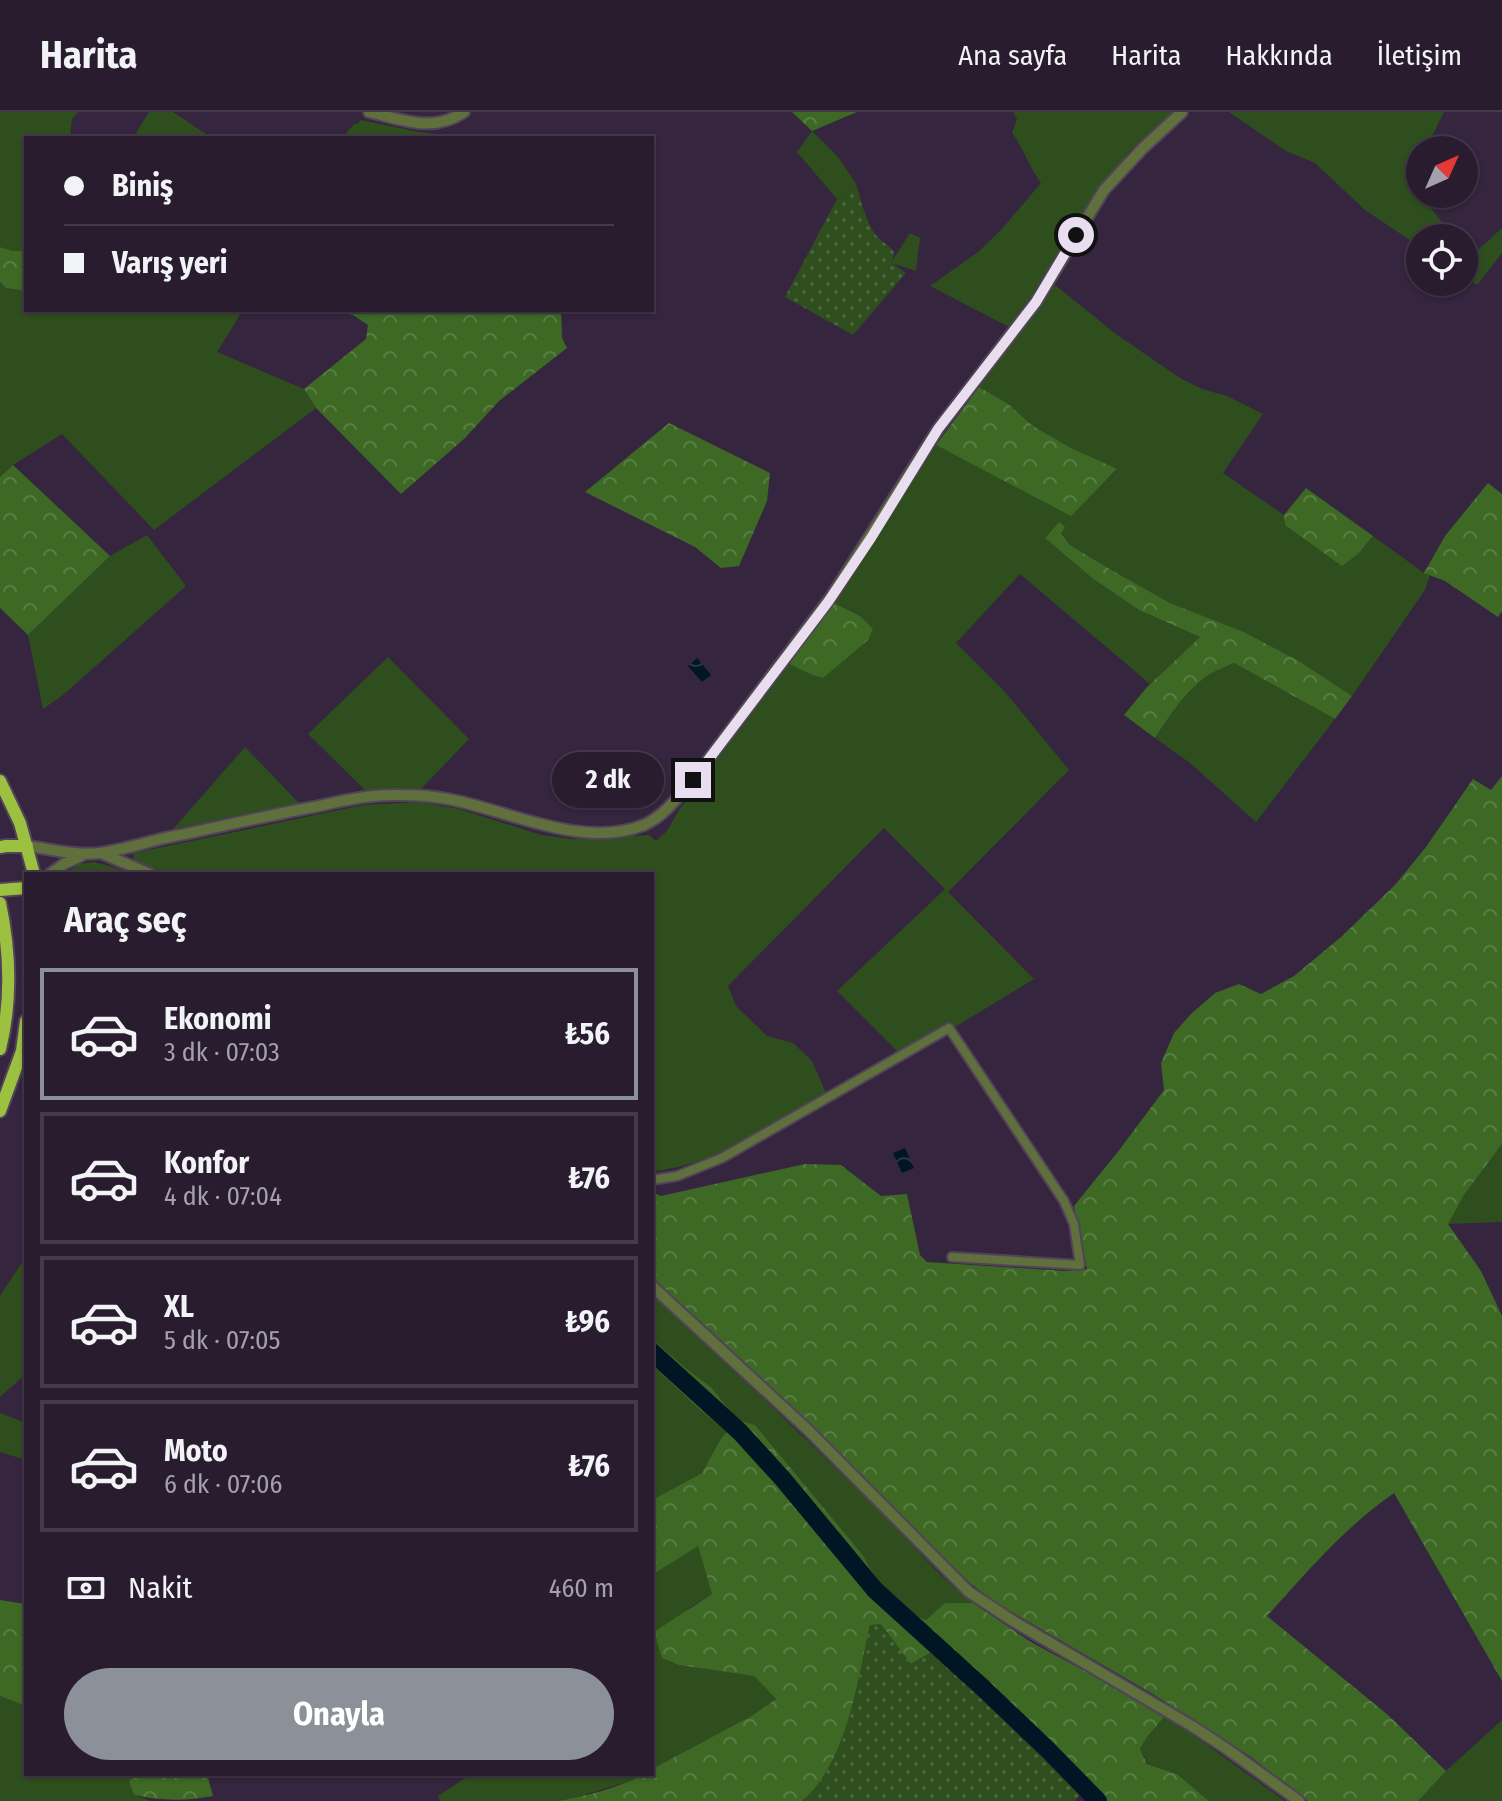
<!DOCTYPE html>
<html lang="tr">
<head>
<meta charset="utf-8">
<style>
  body { margin:0; font-family:"Fira Sans Condensed",sans-serif; background:#34293a; color:#f1f3f6; height:100vh; display:flex; flex-direction:column; font-size:30px; white-space:nowrap }
  * { box-sizing:border-box; margin:0 }
  p { font-size:26px; color:#a5a1aa }
  .icon { flex:none; width:44px; height:44px; fill:none; stroke:currentColor; stroke-width:2; stroke-linecap:round; stroke-linejoin:round }
  .map { position:relative; flex:1; overflow:hidden }
  .panel { position:absolute; left:24px; top:760px; width:630px; height:904px; display:flex; flex-direction:column; background:#281c2e; border-radius:0px; box-shadow:0 2px 6px #0004,0 0 0 2px #443a4a }
  .panel>* { flex:none }
  .banner { position:absolute; left:24px; top:24px; width:630px; height:176px; border-radius:0px; box-shadow:0 2px 6px #0004,0 0 0 2px #443a4a; display:grid; align-content:center; height:176px; padding:0 40px; background:#281c2e }
  .needle { width:52px; rotate:45deg }
  .controls { position:absolute; left:1406px; top:24px; display:grid; gap:16px }
  .controls a { display:grid; place-items:center; width:72px; height:72px; border-radius:50%; background:#281c2e; box-shadow:0 2px 6px #0004,0 0 0 2px #443a4a; font-size:40px }
  .end { position:absolute; width:36px; height:36px; margin:-18px; border:10px solid #e9deef; background:#111; box-shadow:0 0 0 4px #111 }
  .from { border-radius:50% }
  .bubble { position:absolute; height:56px; border-radius:28px; background:#281c2e; box-shadow:0 2px 6px #0004,0 0 0 2px #443a4a; font-size:26px; font-weight:700; line-height:56px; text-align:center }
  .banner b { display:flex; align-items:center; gap:28px; height:76px; font-size:30px }
  .banner b+b { border-top:2px solid #443a4a }
  .banner i { width:20px; height:20px; background:#f1f3f6 }
  ul { padding:0; list-style:none }
  li { display:flex; align-items:center; gap:24px; height:132px; margin:0 16px 12px; padding:0 24px; border:4px solid #443a4a; border-radius:0px }
  li div { flex:1 }
  li b { display:block; font-size:30px }
  li em { font-style:normal; font-weight:700 }
  li.active { border-color:#8c9099 }
  li>.icon { width:72px; height:72px; stroke-width:1.5 }
  h2 { padding:0 40px; font-size:36px; line-height:96px }
  .pay { display:flex; align-items:center; gap:20px; height:88px; padding:0 40px; font-size:30px }
  .pay p { margin-inline-start:auto }
  .action { display:flex; gap:16px; margin-top:auto; padding:16px 40px }
  .action a { flex:1; height:92px; border-radius:48px; background:#8c9099; color:#fff; font-size:32px; font-weight:700; line-height:92px; text-align:center }
  header { display:flex; align-items:center; gap:48px; box-sizing:border-box; height:112px; padding:0 40px; background:#281c2e; border-bottom:2px solid #443a4a }
  header strong { font-size:38px }
  nav { display:flex; gap:44px; margin-inline-start:auto; font-size:28px }
  .map>svg:first-child { display:block }
  .green { fill:#2f4e1e }
  .forest { fill:url(#forest-crowns) }
  .garden { fill:url(#garden-dots) }
  .water { fill:url(#water-waves) }
  .lines { fill:none; stroke-linecap:round; stroke-linejoin:round }
  .river { stroke:#001624; stroke-width:18 }
  .minor-casing { stroke:#52435a; stroke-width:12 }
  .tertiary-casing { stroke:#52435a; stroke-width:14 }
  .trunk-casing { stroke:#52435a; stroke-width:16 }
  .minor { stroke:#5f703d; stroke-width:8 }
  .tertiary { stroke:#5f703d; stroke-width:10 }
  .trunk { stroke:#9cc040; stroke-width:12 }
  .route { stroke:#e9deef; stroke-width:10 }
</style>
</head>
<body>
<header>
<strong>Harita</strong>
<nav><a>Ana sayfa</a><a>Harita</a><a>Hakkında</a><a>İletişim</a></nav>
</header>
<div class="map">
<svg width="1502" height="1689" viewBox="0 0 1502 1689">
  <defs>
    <pattern id="forest-crowns" width="20" height="18" patternUnits="userSpaceOnUse" patternTransform="scale(2)"><rect width="20" height="18" fill="#3d6925"/><path d="M2 6a3 3 0 1 1 6 0M12 15a3 3 0 1 1 6 0" fill="none" stroke="#597e45"/></pattern>
    <pattern id="garden-dots" width="8" height="8" patternUnits="userSpaceOnUse" patternTransform="scale(2)"><rect width="8" height="8" fill="#2f4e1e"/><path d="M2 2h.1M6 6h.1" fill="none" stroke="#4d673f" stroke-width="1.8" stroke-linecap="round"/></pattern>
    <pattern id="water-waves" width="16" height="10" patternUnits="userSpaceOnUse" patternTransform="scale(2)"><rect width="16" height="10" fill="#001624"/><path d="M0 5q4-4 8 0t8 0" fill="none" stroke="#253744"/></pattern>
  </defs>
  <rect width="100%" height="100%" fill="#35253e"/>
  <path class="green" d="M0,0H78L72,7L70,26H26V139H12L0,135Z
    M149,0H173L212,26H133Z
    M1013,0H1174L1131,38L1095,83L1011,216L930,174L978,140L1001,118L1041,71C1029,55 1024,37 1012,21L1017,7Z
    M1229,0H1444L1425,38H1420V48L1410,69L1454,126H1420V135L1365,98L1315,51L1286,39Z
    M361,8L419,20L443,23L439,26H342L354,12H357Z
    M812,19L839,46L856,72L837,87L797,40Z
    M1502,116V141L1477,173L1464,164V132L1477,139Z
    M910,121L920,126L916,159L891,151Z
    M0,170L6,176L26,179V198H243L217,240L304,277L316,296L154,418L62,322L13,353L0,365Z
    M1055,173L1116,222L1180,266L1202,277L1227,284L1263,302L1223,361L1284,403L1285,413L1359,441L1373,424L1424,461L1430,463L1425,478L1352,584L1299,549L1244,520L1170,491L1108,456L1070,433L1061,420L1059,410L1045,426L1092,466L1139,498L1200,525L1150,572L1020,462L956,531L1006,581L1069,658L948,780L1034,867L955,915L952,911L899,941L837,879L945,777L884,716L728,874L736,894L767,924L793,931L812,949L827,983C776,1011 711,1055 652,1059V762H166L133,747L134,741L363,693L420,690L459,697L542,723L572,727L649,723L656,729L667,719L679,698L789,552L810,562L860,504L834,491L936,333L1071,403L1117,358L1071,336L1033,314L1007,291L979,275Z
    M147,423L186,474L63,583L43,597L28,523L110,444Z
    M388,545L469,627L420,678L395,677L368,681L308,622Z
    M1234,551L1335,607L1256,710L1190,651L1155,626C1170,603 1187,577 1210,562C1218,558 1226,555 1234,551Z
    M245,635L299,691L173,717Z
    M94,750L123,758L120,762H65L79,752Z
    M1502,1032V1110L1447,1112L1464,1083Z
    M26,1144V1262L0,1285V1184Z
    M652,1183C727,1251 801,1322 874,1393C907,1425 936,1463 973,1491H945L926,1508L908,1501L884,1481L862,1442L755,1313L737,1309L711,1275L688,1258L652,1227Z
    M652,1253L699,1297L728,1320L720,1328L702,1361L652,1388Z
    M0,1301L26,1311V1348L0,1340Z
    M698,1433L712,1482L689,1496L662,1546L679,1553L754,1564L776,1587L753,1603L652,1657V1463Z
    M0,1584L26,1594V1662H135L129,1670L134,1683L151,1689H0Z
    M1166,1603L1285,1689H1209L1177,1662L1148,1652L1140,1637L1147,1625Z
    M1502,1608V1689H1418L1446,1659Z
    M466,1662H642L629,1669L578,1685L557,1689H440L438,1684L467,1665Z"/>
  <path class="forest" d="M792,0H857L812,19Z
    M0,135L12,139H26V179L6,176L0,170Z
    M332,198H561L562,226L567,236L499,289L465,326L401,382L316,296L304,277L366,227L368,213L353,203Z
    M979,275L1007,291L1033,314L1071,336L1117,357L1071,404L936,333Z
    M669,311L770,361L767,389L739,454L721,456L695,435L585,380Z
    M13,353L110,444L28,523L0,496V365Z
    M1488,371L1502,382V499L1498,505L1445,469L1424,461L1445,424Z
    M1306,376L1373,424L1359,441L1342,454L1285,413L1284,403Z
    M1059,410L1065,415L1061,421L1070,433L1108,456L1170,491L1244,520L1299,549L1352,584L1335,607L1234,551C1226,555 1217,558 1210,562C1187,577 1170,603 1155,626L1124,603L1147,575L1200,525L1139,498L1092,466L1045,426Z
    M834,491L860,504L873,517L868,528L823,566L810,562L789,552Z
    M1502,664V1032L1464,1083L1448,1112L1481,1159L1502,1204V1569L1394,1381C1345,1415 1307,1460 1267,1504L1388,1603L1446,1659L1418,1689H1308L1251,1645L1205,1615L1151,1581L993,1489L970,1471L771,1277L652,1168V1080L661,1084L805,1052L841,1053L881,1084L907,1082L920,1143L927,1150L1065,1159L1087,1157L1074,1094L1120,1037L1164,978L1161,951L1174,921L1191,902L1215,881L1239,872L1261,882L1294,864L1341,825L1395,773L1426,735L1473,667L1491,678Z
    M652,1227L688,1258L711,1275L737,1308L755,1313L862,1442L884,1481L908,1501L926,1508L945,1491H973L1031,1530L1166,1603L1147,1625L1140,1637L1147,1652L1177,1662L1209,1689H1088L956,1562L930,1541L911,1552L870,1513C858,1568 847,1652 802,1689H557C581,1685 605,1679 627,1670C637,1666 642,1662 652,1662V1657L753,1603L776,1587L754,1564L679,1553L662,1546L654,1520L712,1482L698,1434L652,1463V1388L702,1361L720,1328L727,1320L699,1297L652,1253Z
    M0,1488L26,1492V1594L0,1584Z
    M135,1662H207L213,1684C188,1689 159,1689 134,1683L129,1670Z"/>
  <path class="garden" d="M856,72C861,88 865,108 875,122C880,129 889,133 894,140L892,151L906,161L853,223L785,185L837,87Z
    M881,1512L911,1552L930,1541L956,1562L1081,1682L1074,1689H802C847,1652 858,1567 870,1513Z"/>
  <path class="water" d="M697,546L711,563L702,570L688,554Z
    M905,1036L914,1056L902,1061L893,1041Z"/>
  <g class="lines">
    <path class="river" d="M652,1240L740,1320L782,1366L875,1478L983,1576L1048,1638L1098,1689"/>
    <g class="minor-casing">
      <path id="minor" d="M652,1068L677,1064L722,1046L949,916L1064,1089L1074,1112L1080,1153L952,1145"/>
    </g>
    <g class="tertiary-casing">
      <path id="tertiary" d="M369,0C403,8 433,21 464,0
        M27,734C52,737 74,744 100,741C121,738 144,731 165,726C215,716 264,704 314,695C342,689 370,682 399,683C417,683 435,684 453,688C512,700 584,737 644,713C664,704 679,684 693,668L831,485L938,317L1036,190L1104,78L1143,36L1182,0
        M101,741L150,762
        M50,762L64,752L81,744
        M652,1174L807,1317L969,1480L1013,1509L1192,1614L1227,1637L1299,1689"/>
    </g>
    <g class="trunk-casing">
      <path id="trunk" d="M0,669L20,711L34,762
        M0,735L6,734H27
        M0,778L26,776
        M0,791C10,839 12,889 0,937
        M0,999L22,939L26,909"/>
    </g>
    <use href="#minor" class="minor"/>
    <use href="#tertiary" class="tertiary"/>
    <use href="#trunk" class="trunk"/>
  </g>
  <g class="lines">
    <path class="route" d="M693,668L828,490L871,426L938,317L1036,190L1076,123"/>
  </g>
</svg>
<div class="controls">
<a><svg class="needle" viewBox="-14 -14 28 28"><path d="M0-13l5 13h-10z" fill="#e53935"/><path d="M0 13l5-13h-10z" fill="#a5a1aa"/></svg></a>
<a><svg class="icon" aria-label="locate" viewBox="0 0 24 24"><circle cx="12" cy="12" r="6"/><path d="M12 2v4M12 18v4M2 12h4M18 12h4"/></svg></a>
</div>
<i class="end from" style="left:1076px;top:123px"></i>
<i class="end" style="left:693px;top:668px"></i>
<div class="bubble" style="left:552px;top:640px;width:112px">2 dk</div>
<div class="banner">
<b><i class="from"></i>Biniş</b>
<b><i></i>Varış yeri</b>
</div>
<section class="panel">
<h2>Araç seç</h2>
<ul>
<li class="active"><svg class="icon" aria-label="car" viewBox="0 0 24 24"><path d="M5 17H2v-5l4-1 3-4h7l3 4 3 1v5h-3M9 17h6M6 11h13"/><circle cx="7" cy="17" r="2"/><circle cx="17" cy="17" r="2"/></svg><div><b>Ekonomi</b><p>3 dk · 07:03</p></div><em>₺56</em></li>
<li><svg class="icon" aria-label="car" viewBox="0 0 24 24"><path d="M5 17H2v-5l4-1 3-4h7l3 4 3 1v5h-3M9 17h6M6 11h13"/><circle cx="7" cy="17" r="2"/><circle cx="17" cy="17" r="2"/></svg><div><b>Konfor</b><p>4 dk · 07:04</p></div><em>₺76</em></li>
<li><svg class="icon" aria-label="car" viewBox="0 0 24 24"><path d="M5 17H2v-5l4-1 3-4h7l3 4 3 1v5h-3M9 17h6M6 11h13"/><circle cx="7" cy="17" r="2"/><circle cx="17" cy="17" r="2"/></svg><div><b>XL</b><p>5 dk · 07:05</p></div><em>₺96</em></li>
<li><svg class="icon" aria-label="car" viewBox="0 0 24 24"><path d="M5 17H2v-5l4-1 3-4h7l3 4 3 1v5h-3M9 17h6M6 11h13"/><circle cx="7" cy="17" r="2"/><circle cx="17" cy="17" r="2"/></svg><div><b>Moto</b><p>6 dk · 07:06</p></div><em>₺76</em></li>
</ul>
<div class="pay"><svg class="icon" aria-label="cash" viewBox="0 0 24 24"><path d="M3 7h18v10H3z"/><circle cx="12" cy="12" r="2"/></svg>Nakit<p>460 m</p></div>
<div class="action"><a>Onayla</a></div>
</section>
</div>
</body>
</html>
